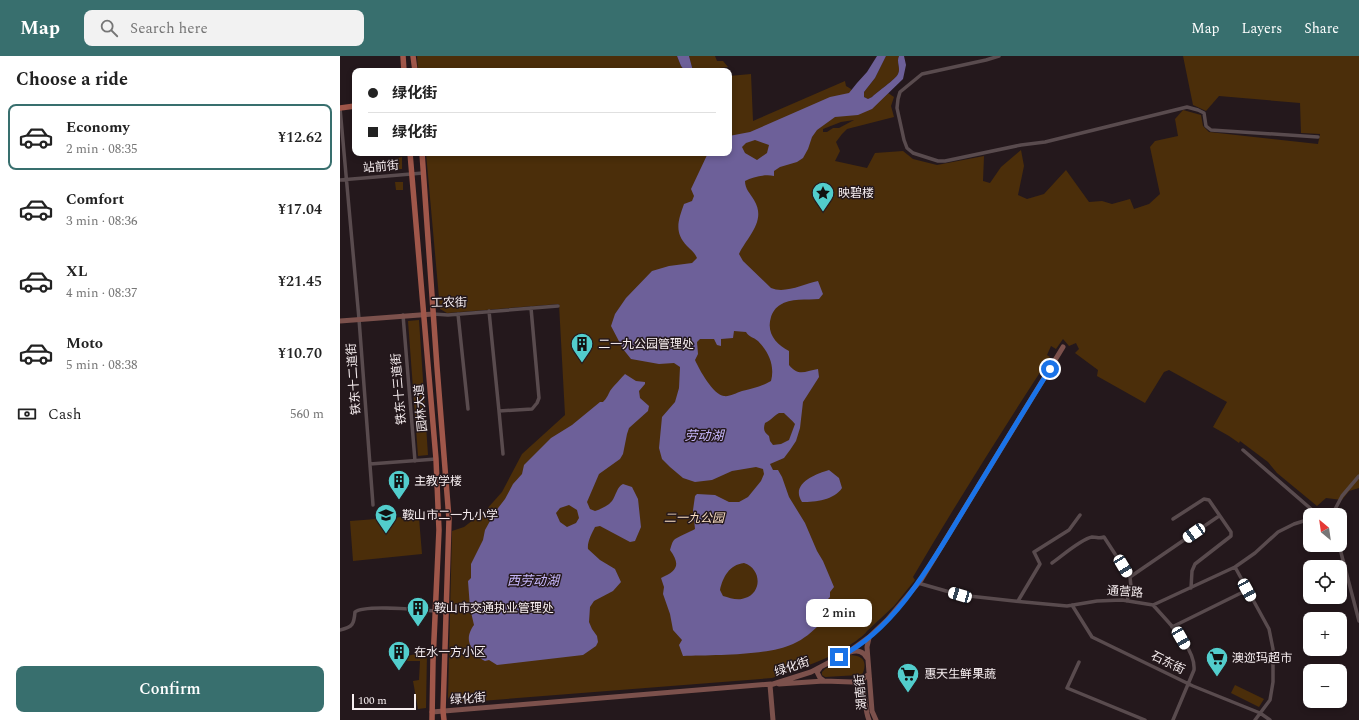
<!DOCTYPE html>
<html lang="en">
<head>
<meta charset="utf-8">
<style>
  body { margin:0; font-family:Spectral,"Noto Sans SC",serif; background:#f2f2f2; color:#222; height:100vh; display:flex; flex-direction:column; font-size:15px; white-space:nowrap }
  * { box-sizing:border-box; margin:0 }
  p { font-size:13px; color:#767676 }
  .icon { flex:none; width:22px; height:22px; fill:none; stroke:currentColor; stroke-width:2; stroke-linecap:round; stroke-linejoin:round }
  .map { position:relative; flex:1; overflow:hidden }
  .details { display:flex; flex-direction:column; background:#fff; width:340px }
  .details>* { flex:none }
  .top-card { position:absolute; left:12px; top:12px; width:380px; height:88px; border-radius:8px; box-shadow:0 2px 6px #0003; display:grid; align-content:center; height:88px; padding:0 16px; background:#fff }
  .needle { width:26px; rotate:331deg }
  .controls { position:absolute; left:963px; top:452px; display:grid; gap:8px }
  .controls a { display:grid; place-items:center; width:44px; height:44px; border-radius:8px; background:#fff; box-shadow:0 2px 6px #0003; font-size:20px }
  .scale { position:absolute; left:12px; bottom:10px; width:64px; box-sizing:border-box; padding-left:4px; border:2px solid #f7eef0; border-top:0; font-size:11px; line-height:14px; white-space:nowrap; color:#f7eef0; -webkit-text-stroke:3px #24181c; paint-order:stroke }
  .end { position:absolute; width:18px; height:18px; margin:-9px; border:5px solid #1a73e8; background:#fff; box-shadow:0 0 0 2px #fff }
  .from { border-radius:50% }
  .bubble { position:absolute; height:28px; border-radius:8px; background:#fff; box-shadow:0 2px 6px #0003; font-size:13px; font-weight:600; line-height:28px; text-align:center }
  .car { position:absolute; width:12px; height:24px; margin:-12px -6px; border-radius:5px; box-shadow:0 0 3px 1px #0007; background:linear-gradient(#fff 24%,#345 0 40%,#fff 0 76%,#345 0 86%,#fff 0) }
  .top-card b { display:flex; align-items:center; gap:14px; height:38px; font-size:15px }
  .top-card b+b { border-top:1px solid #e0e0e0 }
  .top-card i { width:10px; height:10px; background:#222 }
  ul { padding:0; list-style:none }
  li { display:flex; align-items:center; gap:12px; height:66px; margin:0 8px 6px; padding:0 8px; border:2px solid transparent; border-radius:8px }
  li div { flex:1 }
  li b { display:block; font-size:15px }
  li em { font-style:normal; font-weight:600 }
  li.on { border-color:#386f6e }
  li>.icon { width:36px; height:36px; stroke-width:1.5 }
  h2 { padding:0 16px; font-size:18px; line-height:48px }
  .pay { display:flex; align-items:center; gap:10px; height:44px; padding:0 16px; font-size:15px }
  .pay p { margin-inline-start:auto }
  .primary-button { display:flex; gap:8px; margin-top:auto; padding:8px 16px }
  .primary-button a { flex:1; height:46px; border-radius:8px; background:#386f6e; color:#fff; font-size:16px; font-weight:600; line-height:46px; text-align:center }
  header { display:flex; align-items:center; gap:24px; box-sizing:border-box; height:56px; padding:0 20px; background:#386f6e; color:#fff }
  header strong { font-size:19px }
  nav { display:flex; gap:22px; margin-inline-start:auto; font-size:14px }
  .search { width:280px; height:36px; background:#f2f2f2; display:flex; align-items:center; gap:10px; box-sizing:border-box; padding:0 14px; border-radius:8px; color:#767676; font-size:15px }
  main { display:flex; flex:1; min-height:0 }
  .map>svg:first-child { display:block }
  .green { fill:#4b2e0a; fill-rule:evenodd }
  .water { fill:#6d6099; fill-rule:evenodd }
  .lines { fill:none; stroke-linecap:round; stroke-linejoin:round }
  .street { stroke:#594b4e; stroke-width:3.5 }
  .secondary { stroke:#7c514c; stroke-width:5 }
  .primary { stroke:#a0574a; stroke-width:5.5 }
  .route { stroke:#1a73e8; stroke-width:5 }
  .labels { text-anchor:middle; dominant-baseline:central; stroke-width:3; stroke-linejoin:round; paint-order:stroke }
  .street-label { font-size:12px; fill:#f7eef0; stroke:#24181c }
  .poi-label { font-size:12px; fill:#f7eef0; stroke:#24181c; text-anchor:start }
  .park-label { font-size:12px; font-style:italic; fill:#f7dcc0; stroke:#24181c }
  .water-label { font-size:13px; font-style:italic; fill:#c4b5f9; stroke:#24181c }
</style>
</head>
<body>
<header>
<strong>Map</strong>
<div class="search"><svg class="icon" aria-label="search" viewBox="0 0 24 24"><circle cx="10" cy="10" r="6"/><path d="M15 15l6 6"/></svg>Search here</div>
<nav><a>Map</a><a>Layers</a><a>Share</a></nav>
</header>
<main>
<section class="details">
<h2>Choose a ride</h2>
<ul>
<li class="on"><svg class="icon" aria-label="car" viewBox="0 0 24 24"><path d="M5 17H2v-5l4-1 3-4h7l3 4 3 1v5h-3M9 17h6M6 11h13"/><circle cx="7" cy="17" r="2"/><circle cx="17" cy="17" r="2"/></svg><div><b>Economy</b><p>2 min · 08:35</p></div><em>¥12.62</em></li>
<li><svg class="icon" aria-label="car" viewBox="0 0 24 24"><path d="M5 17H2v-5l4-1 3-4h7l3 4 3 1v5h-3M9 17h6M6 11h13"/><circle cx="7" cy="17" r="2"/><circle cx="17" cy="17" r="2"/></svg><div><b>Comfort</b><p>3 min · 08:36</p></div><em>¥17.04</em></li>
<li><svg class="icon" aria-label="car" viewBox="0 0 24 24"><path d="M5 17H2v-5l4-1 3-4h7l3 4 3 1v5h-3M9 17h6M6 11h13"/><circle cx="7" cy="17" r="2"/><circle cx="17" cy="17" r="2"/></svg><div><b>XL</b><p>4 min · 08:37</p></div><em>¥21.45</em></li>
<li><svg class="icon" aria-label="car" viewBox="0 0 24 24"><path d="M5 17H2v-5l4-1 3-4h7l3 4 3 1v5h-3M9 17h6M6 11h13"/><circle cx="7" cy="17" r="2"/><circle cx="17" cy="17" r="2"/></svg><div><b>Moto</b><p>5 min · 08:38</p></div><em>¥10.70</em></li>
</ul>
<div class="pay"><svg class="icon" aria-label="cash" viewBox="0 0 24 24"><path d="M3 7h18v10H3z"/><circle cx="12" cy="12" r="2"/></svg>Cash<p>560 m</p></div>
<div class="primary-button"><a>Confirm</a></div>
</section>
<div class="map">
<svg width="1019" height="664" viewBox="0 0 1019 664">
  <rect width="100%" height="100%" fill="#24181c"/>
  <path class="green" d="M77,0H337L341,10L345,15H78Z
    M349,0H375L377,5H383L388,11L353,15Z
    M546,0H559C556,6 561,12 558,18C556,23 537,36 532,41L528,43L524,41V36L535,22Z
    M843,0H1019V432L1009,435L1002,444L986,442L977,450L937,417L928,406L900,385L899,387L889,380L873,371L887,346L829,314L824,316L805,347L757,320L758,314L735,297L739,293L736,287L729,290L723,283L716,293L711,290L707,299L710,301C663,373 617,446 573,521L575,524L554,550L527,575C524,580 520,581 516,585C491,603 461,612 432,622L115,647L108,642L112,475L124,471L146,454L162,436L182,398L225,359L219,248L107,257L100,253L86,97H389V20L411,18L413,65L505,25L506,30L511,33L524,56L548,37L554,41L551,50L554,61L507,73L502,78L496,86L500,95L495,105L527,112L535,97L563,95L573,103L597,109L644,100L643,125L650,127L661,111L681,94L684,110L678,139L687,143L704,138L726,114L749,146L762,145L772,148L790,143L794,153L809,148L820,138L810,91L815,85L838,80L835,63L843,54L861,59L863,70L869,76L978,88L980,78L961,77L960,47L879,40L866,55L853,49ZM514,64L499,72H493L487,76H483V73L501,66Z
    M62,101V113H55L54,103Z
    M55,126H63V134H56Z
    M79,264L88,399L78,400L68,265Z
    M76,460L79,462L82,498L13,505L10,465Z
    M87,596L86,652L78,653L73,625L79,624L80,605H67L66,600Z
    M511,599C523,600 527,605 523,617L519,619L485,621L482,619V616L485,613Z
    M895,629L924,643L919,651L891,637Z"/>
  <path class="water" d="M337,0H349L353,15H345L341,10Z
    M537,0H546L535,22L524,36V41L528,43L532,41C537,36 556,23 558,18C561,12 556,6 559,0H564L566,9L563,23L532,53L518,59L495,61L477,74L472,81L468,93L463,102L457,106L440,111L434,115V120C425,118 413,121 405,125C405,133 410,137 414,144C427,165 407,181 399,198L403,205L431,232C445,238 464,228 478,225L483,238L479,243C467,244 450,242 440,249C436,251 432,257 431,261C426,277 436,288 449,295V309C459,321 465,315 478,313L479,321L463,346L460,372L456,385L450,394L444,402L430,408L433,414H438L442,421L449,441L465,467L477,495L483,505L494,531L490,536V541C480,550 480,554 480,568C472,576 464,583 453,588C427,600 372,599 343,600L339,589L342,584L333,574L330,558L323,538L324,531L321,522C337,515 341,509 330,494C331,491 332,486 334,484C337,481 350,476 355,473L353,454L355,440L357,438L375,439L389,446H399L408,441L421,425L424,418L423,413L416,411L392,415L372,424L355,426L343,422L330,411L322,403L319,392L322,361L335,346L339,332L340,311L334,307L319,308L291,303L283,293L271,270L275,258L286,242L312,215L329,210L352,207L357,202C355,197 351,194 347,190C334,176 338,165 344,148L352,145L354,140L351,133L368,97H389V80L410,76L490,41L509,37L517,27L527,16ZM415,84L429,89L427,97L417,104L405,97L402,91L406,87ZM394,275L406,276C409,281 413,281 418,285C429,296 435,310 431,325C420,331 414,332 402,335C396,337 389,341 384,340C373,339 359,313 355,304L358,298L357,286L360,283H374L377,289L381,290V283L393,282ZM439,357H444C448,361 451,363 455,368L449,384L441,388L433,389L430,385L429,380C424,376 423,373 425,367C432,364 433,360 439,357ZM404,507C422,513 422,537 405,542C398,545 390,542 383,540L380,534C383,521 389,509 404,507Z
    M285,318L296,325L305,326V328L299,335L300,342L309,350L308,355L289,372L287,378L283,398L280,403L259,418L247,446L250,453L255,455C261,453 268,450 272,445C276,439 277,431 283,428L292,431L298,443L301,471L295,485L290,486L260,470L255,471C252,477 247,486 248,493L260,504L275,513L281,526L273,535L254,545L250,551L249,566L252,573L257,580L258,586L256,590L243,599L157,609L149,604L145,605C139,603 130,592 129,585C128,579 131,573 134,569L130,552L128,525L131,522V508L143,484L145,474L155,456L165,443L173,428L182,418L184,409L211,382L232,369L260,346H263C267,342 268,339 270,335C272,332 283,320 285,318ZM229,449L237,454L239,462L236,467L227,471L220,466L216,457L220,452Z
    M489,414L499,422L502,432C494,444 476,446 462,446C450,428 475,418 489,414Z"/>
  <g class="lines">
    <path class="street" d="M659,0L646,4L582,18L560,36L558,43L557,52L564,84L567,92L573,97L598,105H605L681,89L705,86L847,51L858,54L864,57L866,70L871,74L978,81
      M0,52L19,263L33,449
      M0,124L83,117
      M149,255L159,355L192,353L197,347L199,342L191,252
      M93,258L108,259L218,250
      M118,258L128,353
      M63,259L75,405
      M159,355L163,398
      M903,394L978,459
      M30,408L96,403
      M992,459L1002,440L1019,420
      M833,463L864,443L869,444L891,476V480L855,508L852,515L851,532
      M999,489L1019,565
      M712,507C722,500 741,483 752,481C758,481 758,483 764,481L790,521L791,531L787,545
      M895,511L929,573L933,593V626L930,644L915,664
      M790,521L879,460
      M578,527L620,539L674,545L727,550L757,545L782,544L813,549L895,511L915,497L938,476L954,468L970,463
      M678,545L700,508L694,496L729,474L740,459
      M732,549L752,581L853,630L920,657L930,664
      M813,549C827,565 856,592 854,614L833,664
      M832,571L907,534
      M0,574C13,571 14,568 15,556C24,548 81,554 95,555
      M739,606L727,632L805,664"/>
    <path class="secondary" d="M0,265L93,258
      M529,582L527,591L532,655L536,664
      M510,596C518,594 523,595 527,602
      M480,612L477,616L480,622L484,625
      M514,627L520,628C527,639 524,653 529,664
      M439,628L484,625L512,626L523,623L529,618
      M430,629L471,616L507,597L529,581L547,564L581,524L723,291
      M430,629L433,664
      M92,656L431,628"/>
    <path class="primary" d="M63,0L64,15
      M73,0L75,15
      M0,52L15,50
      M70,97L96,403L99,474L93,605L92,664
      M82,97L97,311L109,463L103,655L104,664"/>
  </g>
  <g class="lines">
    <path class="route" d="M499,601C559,572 597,497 631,442C657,399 683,356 710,313"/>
  </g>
  <defs>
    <g id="sight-pin" transform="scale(1.15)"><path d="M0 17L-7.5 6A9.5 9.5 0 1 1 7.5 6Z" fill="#52cdcc" stroke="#24181c"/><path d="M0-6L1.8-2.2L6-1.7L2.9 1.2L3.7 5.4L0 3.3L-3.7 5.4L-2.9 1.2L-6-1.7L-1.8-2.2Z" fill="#111"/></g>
    <g id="building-pin" transform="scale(1.15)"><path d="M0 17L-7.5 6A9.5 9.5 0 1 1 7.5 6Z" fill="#52cdcc" stroke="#24181c"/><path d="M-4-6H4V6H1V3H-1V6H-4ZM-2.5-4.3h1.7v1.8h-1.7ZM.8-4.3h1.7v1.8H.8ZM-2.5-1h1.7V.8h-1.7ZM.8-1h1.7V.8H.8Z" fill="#111"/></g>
    <g id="school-pin" transform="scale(1.15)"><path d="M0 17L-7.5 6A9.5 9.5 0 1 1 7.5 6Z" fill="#52cdcc" stroke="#24181c"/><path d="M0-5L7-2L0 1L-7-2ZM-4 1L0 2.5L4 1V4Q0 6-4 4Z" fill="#111"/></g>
    <g id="supermarket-pin" transform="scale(1.15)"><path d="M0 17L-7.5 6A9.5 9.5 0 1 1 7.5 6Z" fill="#52cdcc" stroke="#24181c"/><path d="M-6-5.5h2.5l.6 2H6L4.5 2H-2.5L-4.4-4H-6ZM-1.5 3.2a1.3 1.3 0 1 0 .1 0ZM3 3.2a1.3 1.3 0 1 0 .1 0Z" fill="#111"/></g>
  </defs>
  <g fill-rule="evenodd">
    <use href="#sight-pin" x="483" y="137"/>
    <use href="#building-pin" x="242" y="288"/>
    <use href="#building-pin" x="59" y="425"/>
    <use href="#school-pin" x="46" y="459"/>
    <use href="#building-pin" x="78" y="552"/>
    <use href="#building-pin" x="59" y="596"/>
    <use href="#supermarket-pin" x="877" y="602"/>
    <use href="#supermarket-pin" x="568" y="618"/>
  </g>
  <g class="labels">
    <g class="street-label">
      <text transform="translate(41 111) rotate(-5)">站前街</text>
      <text transform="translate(109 247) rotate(-1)">工农街</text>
      <text transform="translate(14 323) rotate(-94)">铁东十二道街</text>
      <text transform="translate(59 333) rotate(-95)">铁东十三道街</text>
      <text transform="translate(81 352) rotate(-95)">园林大道</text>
      <text transform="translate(785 536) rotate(4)">通营路</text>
      <text transform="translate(828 607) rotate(26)">石东街</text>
      <text transform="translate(452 611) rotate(-18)">绿化街</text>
      <text transform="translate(521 636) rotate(-95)">湖南街</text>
      <text transform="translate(128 643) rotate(-4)">绿化街</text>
    </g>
    <g class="poi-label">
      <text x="498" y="137">映碧楼</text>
      <text x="258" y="288">二一九公园管理处</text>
      <text x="74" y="425">主教学楼</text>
      <text x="62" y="459">鞍山市二一九小学</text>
      <text x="94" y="552">鞍山市交通执业管理处</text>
      <text x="74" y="596">在水一方小区</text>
      <text x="892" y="602">澳迩玛超市</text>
      <text x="584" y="618">惠天生鲜果蔬</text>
    </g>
    <g class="park-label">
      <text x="354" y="462">二一九公园</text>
    </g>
    <g class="water-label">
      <text x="364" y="380">劳动湖</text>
      <text x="193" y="525">西劳动湖</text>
    </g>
  </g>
</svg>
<div class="controls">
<a><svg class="needle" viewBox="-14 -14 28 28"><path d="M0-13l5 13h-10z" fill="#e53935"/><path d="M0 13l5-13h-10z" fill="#767676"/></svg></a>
<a><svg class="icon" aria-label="locate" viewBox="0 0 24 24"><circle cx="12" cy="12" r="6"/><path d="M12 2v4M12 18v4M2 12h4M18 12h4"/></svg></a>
<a>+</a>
<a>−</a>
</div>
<div class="scale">100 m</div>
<i class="end from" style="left:710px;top:313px"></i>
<i class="end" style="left:499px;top:601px"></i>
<div class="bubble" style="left:466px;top:543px;width:66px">2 min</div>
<i class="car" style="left:854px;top:477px;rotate:235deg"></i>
<i class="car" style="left:783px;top:510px;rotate:149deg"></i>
<i class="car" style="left:907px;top:534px;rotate:151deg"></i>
<i class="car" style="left:620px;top:539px;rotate:286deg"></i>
<i class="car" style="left:841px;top:582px;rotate:150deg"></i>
<div class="top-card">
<b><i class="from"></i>绿化街</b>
<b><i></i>绿化街</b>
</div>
</div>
</main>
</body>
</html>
